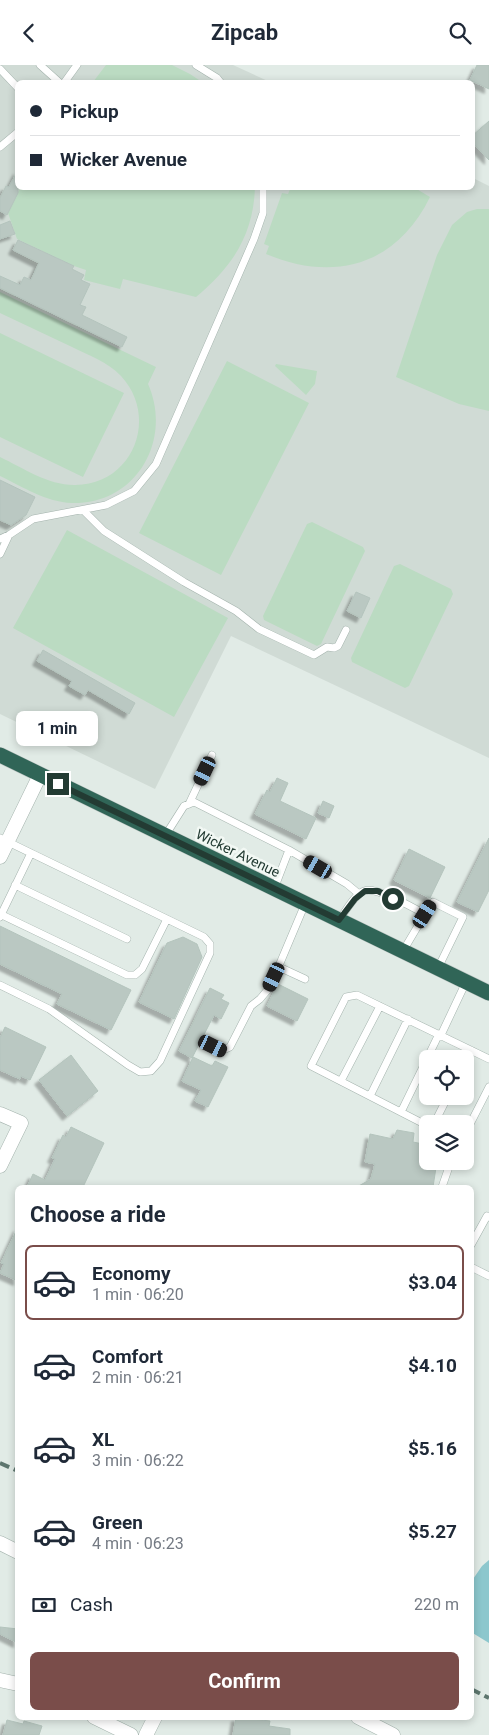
<!DOCTYPE html>
<html lang="en">
<head>
<meta charset="utf-8">
<style>
  body { margin:0; font-family:Roboto,sans-serif; background:#f6f6f7; color:#1f2937; height:100vh; display:flex; flex-direction:column; font-size:19px; white-space:nowrap }
  * { box-sizing:border-box; margin:0 }
  p { font-size:16px; color:#747a83 }
  .icon { flex:none; width:28px; height:28px; fill:none; stroke:currentColor; stroke-width:2; stroke-linecap:round; stroke-linejoin:round }
  .map { position:relative; flex:1; overflow:hidden }
  .details { position:absolute; left:15px; top:1120px; width:459px; height:535px; display:flex; flex-direction:column; background:#fff; border-radius:8px; box-shadow:0 2px 8px #0003 }
  .details>* { flex:none }
  .top-card { position:absolute; left:15px; top:15px; width:460px; height:110px; border-radius:8px; box-shadow:0 2px 8px #0003; display:grid; align-content:center; height:110px; padding:0 15px; background:#fff }
  .fabs { position:absolute; left:419px; top:985px; display:grid; gap:10px }
  .fabs a { display:grid; place-items:center; width:55px; height:55px; border-radius:8px; background:#fff; box-shadow:0 2px 8px #0003; font-size:25px }
  .end { position:absolute; width:22px; height:22px; margin:-11px; border:6px solid #233b33; background:#fff; box-shadow:0 0 0 2px #fff }
  .from { border-radius:50% }
  .bubble { position:absolute; height:35px; border-radius:8px; background:#fff; box-shadow:0 2px 8px #0003; font-size:16px; font-weight:700; line-height:35px; text-align:center }
  .car { position:absolute; width:15px; height:30px; margin:-15px -8px; border-radius:6px; box-shadow:0 0 4px 1px #0007; background:linear-gradient(#222 24%,#8ab4d8 0 40%,#222 0 76%,#8ab4d8 0 86%,#222 0) }
  .top-card b { display:flex; align-items:center; gap:18px; height:48px; font-size:19px }
  .top-card b+b { border-top:1px solid #e0e1e3 }
  .top-card i { width:12px; height:12px; background:#1f2937 }
  ul { padding:0; list-style:none }
  li { display:flex; align-items:center; gap:15px; height:75px; margin:0 10px 8px; padding:0 5px; border:2px solid transparent; border-radius:8px }
  li div { flex:1 }
  li b { display:block; font-size:19px }
  li em { font-style:normal; font-weight:700 }
  li.active { border-color:#7a4d4a }
  li>.icon { width:45px; height:45px; stroke-width:1.5 }
  h2 { padding:0 15px; font-size:22px; line-height:60px }
  .pay { display:flex; align-items:center; gap:12px; height:55px; padding:0 15px; font-size:19px }
  .pay p { margin-inline-start:auto }
  .cta { display:flex; gap:10px; margin-top:auto; padding:10px 15px }
  .cta a { flex:1; height:58px; border-radius:8px; background:#7a4d4a; color:#fff; font-size:20px; font-weight:700; line-height:58px; text-align:center }
  header { display:flex; justify-content:space-between; align-items:center; height:65px; padding:0 15px; background:#fff; font-size:22px; font-weight:700 }
  .map>svg:first-child { display:block }
  .built { fill:#d0dbd5 }
  .green { fill:#bbdbc2 }
  .water { fill:#8cc7cd }
  .building { fill:#bac8c2; stroke:#b4c4bd; filter:url(#shadow) }
  .lines { fill:none; stroke-linecap:round; stroke-linejoin:round }
  .lane-casing { stroke:#a4b3ad; stroke-width:8 }
  .street-casing { stroke:#a4b3ad; stroke-width:15 }
  .highway-casing { stroke:#c1c8c6; stroke-width:16 }
  .lane { stroke:#fff; stroke-width:7 }
  .street { stroke:#fff; stroke-width:14 }
  .highway { stroke:#306557; stroke-width:15 }
  .rail { stroke:#5d766e; stroke-width:4; stroke-dasharray:10 5; stroke-linecap:butt }
  .route { stroke:#233b33; stroke-width:6 }
  .labels { text-anchor:middle; dominant-baseline:central; stroke-width:5; stroke-linejoin:round; paint-order:stroke }
  .street-label { font-size:14px; fill:#233b33; stroke:#f2f8f4 }
</style>
</head>
<body>
<header><svg class="icon" aria-label="back" viewBox="0 0 24 24"><path d="M15 5l-7 7 7 7"/></svg>Zipcab<svg class="icon" aria-label="search" viewBox="0 0 24 24"><circle cx="10" cy="10" r="6"/><path d="M15 15l6 6"/></svg></header>
<div class="map">
<svg width="489" height="1670" viewBox="0 0 489 1670">
  <defs>
    <filter id="shadow"><feDropShadow dx="-4.5" dy="4.5" stdDeviation="1" flood-color="#0004"/></filter>
  </defs>
  <rect width="100%" height="100%" fill="#e1ebe6"/>
  <path class="built" d="M0,0H233L270,17L18,18V122H472L473,113L489,121V693L231,571L155,724L0,649Z"/>
  <path class="green" d="M106,0H172L190,9L202,17H93Z
    M291,122L415,123L430,132C397,200 334,218 266,189L269,181L264,179L282,128L288,129Z
    M20,123H255C253,171 232,202 196,232L123,214L120,224L84,215L86,205L74,201L17,174L8,148Z
    M477,144H489V346L459,339L396,312L437,190L452,160L467,147Z
    M0,227L156,302L148,319C173,375 136,440 72,438C46,437 23,422 0,411V392C23,403 48,420 74,420C132,421 160,353 121,311C108,297 88,290 72,282C48,271 24,259 0,248Z
    M0,268L124,328L83,412L0,372Z
    M227,296L309,338L221,510L139,468Z
    M276,299L317,306L315,319L306,330L275,301Z
    M312,457L363,482L365,486L321,579L317,581L264,555L263,551L307,459Z
    M67,465L228,553L174,652L13,563Z
    M400,499L451,524L453,529L409,621L405,623L352,597L351,593L394,501Z"/>
  <path class="water" d="M489,1495V1578L471,1567V1517L482,1501Z"/>
  <path class="building" d="M477,0H489V24L470,15Z
    M489,56V95L472,77V71Z
    M18,105V128L7,150L0,146V133L6,121L9,122Z
    M10,156L15,169L0,174V160Z
    M18,175L74,201L72,204L84,210L81,215L90,219L80,240L86,242L82,250L127,272L122,282L0,223V211L20,220L24,212L31,215L39,198L13,185Z
    M0,415L35,432L26,450L11,460L0,455Z
    M356,527L370,533L361,553L347,546Z
    M43,585L135,638L129,649L88,625L85,630L69,621L72,616L37,596Z
    M277,713L288,718L280,736L316,753L306,774L255,749L267,725L270,727Z
    M323,736L334,741L329,753L318,748Z
    M489,773V825L478,847L457,837Z
    M409,784L445,802L430,833L394,815Z
    M0,861L131,925L111,965L57,939L62,929L0,899Z
    M183,872L197,879L202,892L174,954L139,937L167,878Z
    M278,919L308,934L297,956L267,941Z
    M210,923L224,930L221,934L229,938L221,954L214,950L192,993L179,986Z
    M5,962L46,982L30,1015L21,1011L20,1014L0,1005V973Z
    M71,990L98,1026L67,1051L39,1015Z
    M193,992L212,1001L215,996L228,1002L208,1042L195,1036L201,1025L182,1016Z
    M71,1062L104,1078L83,1122H27L33,1109L45,1115L55,1094L52,1093L63,1070L66,1072Z
    M397,1065L414,1068L413,1077L428,1080V1096H437L433,1122H357L371,1114L375,1099L365,1097L370,1069L393,1074Z
    M18,1162V1216L0,1208L4,1199L1,1198Z
    M0,1562L18,1564V1578L0,1569Z
    M236,1652L270,1656L269,1661L290,1664V1670H233Z
    M7,1655L23,1659L24,1656L42,1661L39,1670H3Z"/>
  <g class="lines">
    <g class="lane-casing">
      <path id="lane" d="M40,0L60,18
        M196,0L217,13L221,18
        M0,4L18,23
        M64,18L77,0
        M0,82L18,67
        M83,445L104,466L184,517L236,546L259,564L314,590L327,582L334,583L338,581L346,565
        M0,474L9,470L33,454L106,440L134,426L156,399L254,174L263,148V122
        M0,489L9,470
        M189,739L212,690
        M165,771L184,741L194,737L289,785L347,819L359,829
        M0,773L204,872L210,879V888L160,996L151,1006L140,1007L128,1000L49,944L0,920
        M15,820L127,874
        M274,824L289,785
        M0,849L127,910H135L142,904L167,854
        M425,849L433,837L463,852L438,903
        M0,852L31,788
        M339,855C346,846 354,830 364,826C377,821 413,843 425,849L403,886
        M279,902L305,914
        M441,970L466,917
        M213,981L223,985L230,982L251,941L260,934L270,922L305,839
        M465,997L471,985
        M341,1016L380,941
        M370,1031L408,954
        M401,1047L439,969
        M434,1059L448,1031
        M428,1061L311,1001L346,932L357,930L489,994
        M465,1069L489,1022
        M442,1122L451,1096
        M471,1180L487,1151L489,1152
        M471,1202L489,1211"/>
    </g>
    <g class="street-casing">
      <path id="street" d="M0,792L40,710
        M0,1049L21,1058L0,1101
        M0,1478L18,1487
        M0,1615L18,1619
        M94,1652L131,1670
        M358,1652L393,1670
        M146,1670L155,1652"/>
    </g>
    <g class="highway-casing">
      <path id="highway" d="M0,690L489,928"/>
    </g>
    <use href="#lane" class="lane"/>
    <use href="#street" class="street"/>
    <use href="#highway" class="highway"/>
    <path class="rail" d="M0,1398L18,1406
      M471,1624L489,1633"/>
  </g>
  <g class="lines">
    <path class="route" d="M58,719L339,855L355,834L365,826H378L393,834"/>
  </g>
  <g class="labels">
    <g class="street-label">
      <text transform="translate(238 788) rotate(26)">Wicker Avenue</text>
    </g>
  </g>
</svg>
<div class="fabs">
<a><svg class="icon" aria-label="locate" viewBox="0 0 24 24"><circle cx="12" cy="12" r="6"/><path d="M12 2v4M12 18v4M2 12h4M18 12h4"/></svg></a>
<a><svg class="icon" aria-label="layers" viewBox="0 0 24 24"><path d="M12 4l9 5-9 5-9-5zM3 14l9 5 9-5"/></svg></a>
</div>
<i class="end from" style="left:393px;top:834px"></i>
<i class="end" style="left:58px;top:719px"></i>
<div class="bubble" style="left:16px;top:646px;width:82px">1 min</div>
<i class="car" style="left:205px;top:706px;rotate:205deg"></i>
<i class="car" style="left:318px;top:802px;rotate:300deg"></i>
<i class="car" style="left:425px;top:849px;rotate:32deg"></i>
<i class="car" style="left:274px;top:912px;rotate:205deg"></i>
<i class="car" style="left:213px;top:981px;rotate:116deg"></i>
<div class="top-card">
<b><i class="from"></i>Pickup</b>
<b><i></i>Wicker Avenue</b>
</div>
<section class="details">
<h2>Choose a ride</h2>
<ul>
<li class="active"><svg class="icon" aria-label="car" viewBox="0 0 24 24"><path d="M5 17H2v-5l4-1 3-4h7l3 4 3 1v5h-3M9 17h6M6 11h13"/><circle cx="7" cy="17" r="2"/><circle cx="17" cy="17" r="2"/></svg><div><b>Economy</b><p>1 min · 06:20</p></div><em>$3.04</em></li>
<li><svg class="icon" aria-label="car" viewBox="0 0 24 24"><path d="M5 17H2v-5l4-1 3-4h7l3 4 3 1v5h-3M9 17h6M6 11h13"/><circle cx="7" cy="17" r="2"/><circle cx="17" cy="17" r="2"/></svg><div><b>Comfort</b><p>2 min · 06:21</p></div><em>$4.10</em></li>
<li><svg class="icon" aria-label="car" viewBox="0 0 24 24"><path d="M5 17H2v-5l4-1 3-4h7l3 4 3 1v5h-3M9 17h6M6 11h13"/><circle cx="7" cy="17" r="2"/><circle cx="17" cy="17" r="2"/></svg><div><b>XL</b><p>3 min · 06:22</p></div><em>$5.16</em></li>
<li><svg class="icon" aria-label="car" viewBox="0 0 24 24"><path d="M5 17H2v-5l4-1 3-4h7l3 4 3 1v5h-3M9 17h6M6 11h13"/><circle cx="7" cy="17" r="2"/><circle cx="17" cy="17" r="2"/></svg><div><b>Green</b><p>4 min · 06:23</p></div><em>$5.27</em></li>
</ul>
<div class="pay"><svg class="icon" aria-label="cash" viewBox="0 0 24 24"><path d="M3 7h18v10H3z"/><circle cx="12" cy="12" r="2"/></svg>Cash<p>220 m</p></div>
<div class="cta"><a>Confirm</a></div>
</section>
</div>
</body>
</html>
